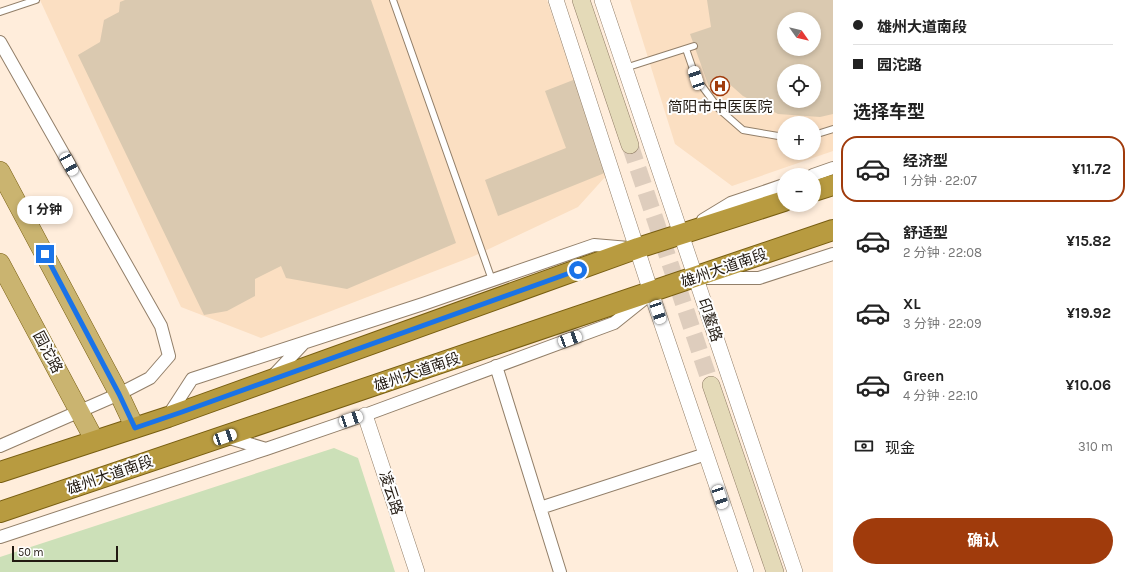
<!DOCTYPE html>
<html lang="zh">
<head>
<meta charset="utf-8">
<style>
  body { margin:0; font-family:Karla,"Noto Sans SC",sans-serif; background:#f2f2f2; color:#222; height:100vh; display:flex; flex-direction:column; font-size:15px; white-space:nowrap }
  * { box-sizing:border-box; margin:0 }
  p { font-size:13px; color:#767676 }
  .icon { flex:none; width:22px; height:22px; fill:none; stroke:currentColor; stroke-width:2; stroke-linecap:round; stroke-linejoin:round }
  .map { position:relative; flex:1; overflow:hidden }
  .drawer { display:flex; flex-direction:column; background:#fff; width:300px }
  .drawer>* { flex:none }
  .banner { display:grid; align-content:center; height:88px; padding:0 20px; background:#fff }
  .needle { width:26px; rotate:124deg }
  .controls { position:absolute; left:777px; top:12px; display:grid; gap:8px }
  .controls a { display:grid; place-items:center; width:44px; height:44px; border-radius:50%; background:#fff; box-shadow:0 2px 6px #0003; font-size:20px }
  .scale { position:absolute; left:12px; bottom:10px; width:106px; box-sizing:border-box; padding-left:4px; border:2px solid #221a12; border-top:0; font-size:11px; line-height:14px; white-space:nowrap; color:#221a12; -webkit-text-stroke:3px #fefefe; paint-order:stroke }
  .end { position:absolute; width:18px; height:18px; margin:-9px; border:5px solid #1a73e8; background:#fff; box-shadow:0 0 0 2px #fff }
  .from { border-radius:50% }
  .bubble { position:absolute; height:28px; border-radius:14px; background:#fff; box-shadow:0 2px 6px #0003; font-size:13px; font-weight:700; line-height:28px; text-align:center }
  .car { position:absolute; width:12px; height:24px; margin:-12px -6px; border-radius:5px; box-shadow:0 0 3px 1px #0007; background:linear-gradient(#fff 24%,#345 0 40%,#fff 0 76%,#345 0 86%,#fff 0) }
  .banner b { display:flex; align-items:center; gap:14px; height:38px; font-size:15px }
  .banner b+b { border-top:1px solid #e0e0e0 }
  .banner i { width:10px; height:10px; background:#222 }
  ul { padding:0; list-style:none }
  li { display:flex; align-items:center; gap:12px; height:66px; margin:0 8px 6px; padding:0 12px; border:2px solid transparent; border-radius:16px }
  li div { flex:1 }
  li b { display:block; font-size:15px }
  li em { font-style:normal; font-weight:700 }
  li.current { border-color:#a03b0c }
  li>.icon { width:36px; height:36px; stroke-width:1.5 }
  h2 { padding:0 20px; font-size:18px; line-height:48px }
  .pay { display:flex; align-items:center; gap:10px; height:44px; padding:0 20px; font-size:15px }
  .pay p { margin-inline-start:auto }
  .button { display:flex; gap:8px; margin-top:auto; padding:8px 20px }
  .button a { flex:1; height:46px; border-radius:24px; background:#a03b0c; color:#fff; font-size:16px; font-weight:700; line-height:46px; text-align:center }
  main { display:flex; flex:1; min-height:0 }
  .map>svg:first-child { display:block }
  .built { fill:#fbdfc2; fill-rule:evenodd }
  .green { fill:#cce0b8 }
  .building { fill:#dac9b0; fill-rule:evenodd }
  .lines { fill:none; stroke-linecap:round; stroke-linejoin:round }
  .secondary-tunnel { stroke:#decdbd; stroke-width:17; stroke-dasharray:17 8; stroke-linecap:butt }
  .service-casing { stroke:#927f69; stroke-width:8 }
  .minor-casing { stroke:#927f69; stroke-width:14 }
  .tertiary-casing { stroke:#927f69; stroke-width:16 }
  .secondary-casing { stroke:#927f69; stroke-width:18 }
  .primary-casing { stroke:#785e11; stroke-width:20 }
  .trunk-casing { stroke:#785e11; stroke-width:22 }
  .service { stroke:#fff; stroke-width:6 }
  .minor { stroke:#fff; stroke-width:12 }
  .tertiary { stroke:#fff; stroke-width:15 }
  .secondary { stroke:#e4dab8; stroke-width:17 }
  .primary { stroke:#cab470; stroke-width:19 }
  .trunk { stroke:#b89b40; stroke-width:20 }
  .route { stroke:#1a73e8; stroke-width:5 }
  .labels { text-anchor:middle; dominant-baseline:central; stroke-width:4; stroke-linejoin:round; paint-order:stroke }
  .poi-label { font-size:15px; fill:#221a12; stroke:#fefefe }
  .street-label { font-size:15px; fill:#221a12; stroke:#fefefe }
</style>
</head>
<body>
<main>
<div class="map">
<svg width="833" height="572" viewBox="0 0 833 572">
  <rect width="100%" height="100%" fill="#ffeddb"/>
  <path class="built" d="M40,0H547L606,176L578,207L474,256L261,338L181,307Z
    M630,0H833V151L732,186L675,144ZM784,19H814V49H784ZM784,71H814V101H784ZM784,123H814V153H784Z"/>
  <path class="green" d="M334,448L358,458L395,572H0V557Z"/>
  <path class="building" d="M125,0H371L456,243L347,289L286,278L281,266L255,279V296L227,311L204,315L78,55L100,42L104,20L119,12L120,2Z
    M707,0H833V114L820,117L778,114L743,96L726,81L709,87L690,34L711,27ZM784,19H814V49H784ZM784,71H814V101H784Z
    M581,77L612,170L498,216L485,180L566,148L545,91Z"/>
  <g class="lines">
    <path class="secondary-tunnel" d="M630,145L711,385"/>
    <g class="service-casing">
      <path id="service" d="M393,0L492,280
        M0,12L36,0
        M686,49L696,78L719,109L743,130L784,137
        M625,68L694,46
        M814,135L833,129"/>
    </g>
    <g class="minor-casing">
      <path id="minor" d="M0,42L161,326L169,356L150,378L119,394L0,446
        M813,175L833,168
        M703,220L731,203L784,185
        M708,278H759L833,254
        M496,366L560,572
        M272,377L303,344
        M168,416L192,379L423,304L594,245L629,248
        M226,437L266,449
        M540,508L706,454
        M0,537L266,449L365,415L614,323L644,299"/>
    </g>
    <g class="tertiary-casing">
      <path id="tertiary" d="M556,0L651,292L746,572
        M602,0L795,572
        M365,415L417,572"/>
    </g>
    <g class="secondary-casing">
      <path id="secondary" d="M581,0L630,145
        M711,385L775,572"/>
    </g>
    <g class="primary-casing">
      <path id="primary" d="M0,171L119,394L135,428
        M0,263L95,441"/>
    </g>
    <g class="trunk-casing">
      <path id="trunk" d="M814,191L833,185
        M0,472L168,417L638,248L784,201
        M0,512L833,230"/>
    </g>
    <use href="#service" class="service"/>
    <use href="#minor" class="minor"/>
    <use href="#tertiary" class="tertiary"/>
    <use href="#secondary" class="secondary"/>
    <use href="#primary" class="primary"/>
    <use href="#trunk" class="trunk"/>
  </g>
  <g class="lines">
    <path class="route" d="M45,254L119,394L135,428L182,412L578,270"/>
  </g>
  <defs>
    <g id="hospital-ring" transform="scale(1)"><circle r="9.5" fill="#fefefe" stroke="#a03b0c" stroke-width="1.5"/><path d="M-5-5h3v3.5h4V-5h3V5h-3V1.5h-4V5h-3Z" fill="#a03b0c"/></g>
  </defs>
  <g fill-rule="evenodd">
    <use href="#hospital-ring" x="720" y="86"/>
  </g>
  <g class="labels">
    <g class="poi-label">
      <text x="720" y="107">简阳市中医医院</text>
    </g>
    <g class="street-label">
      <text transform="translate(724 268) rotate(-19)">雄州大道南段</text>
      <text transform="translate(710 320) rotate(71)">印鳌路</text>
      <text transform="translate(48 352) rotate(62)">园沱路</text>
      <text transform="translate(417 372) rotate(-19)">雄州大道南段</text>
      <text transform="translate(110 475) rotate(-19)">雄州大道南段</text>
      <text transform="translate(391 493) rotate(72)">凌云路</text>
    </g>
  </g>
</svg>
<div class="controls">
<a><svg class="needle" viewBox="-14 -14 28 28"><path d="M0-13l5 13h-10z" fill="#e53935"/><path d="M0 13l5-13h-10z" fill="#767676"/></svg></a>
<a><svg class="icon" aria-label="locate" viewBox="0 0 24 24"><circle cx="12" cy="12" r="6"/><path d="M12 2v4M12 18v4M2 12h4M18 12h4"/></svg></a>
<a>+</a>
<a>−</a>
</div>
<div class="scale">50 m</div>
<i class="end from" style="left:578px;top:270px"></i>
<i class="end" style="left:45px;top:254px"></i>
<div class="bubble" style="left:17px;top:196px;width:56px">1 分钟</div>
<i class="car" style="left:696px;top:78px;rotate:342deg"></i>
<i class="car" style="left:69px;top:164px;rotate:151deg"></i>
<i class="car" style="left:658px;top:312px;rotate:162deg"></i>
<i class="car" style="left:570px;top:339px;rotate:70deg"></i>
<i class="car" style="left:351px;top:419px;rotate:71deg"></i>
<i class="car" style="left:225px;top:437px;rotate:71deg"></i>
<i class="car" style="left:720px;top:497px;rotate:161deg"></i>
</div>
<section class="drawer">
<div class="banner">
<b><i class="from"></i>雄州大道南段</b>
<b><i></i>园沱路</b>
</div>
<h2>选择车型</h2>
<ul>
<li class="current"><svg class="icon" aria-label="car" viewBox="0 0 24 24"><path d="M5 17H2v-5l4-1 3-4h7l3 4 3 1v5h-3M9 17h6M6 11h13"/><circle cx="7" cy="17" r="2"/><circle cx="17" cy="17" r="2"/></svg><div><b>经济型</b><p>1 分钟 · 22:07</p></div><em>¥11.72</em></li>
<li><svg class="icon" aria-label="car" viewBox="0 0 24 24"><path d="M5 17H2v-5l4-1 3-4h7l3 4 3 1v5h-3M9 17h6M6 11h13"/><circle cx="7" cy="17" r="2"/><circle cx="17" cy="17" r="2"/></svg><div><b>舒适型</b><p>2 分钟 · 22:08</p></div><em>¥15.82</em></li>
<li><svg class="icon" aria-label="car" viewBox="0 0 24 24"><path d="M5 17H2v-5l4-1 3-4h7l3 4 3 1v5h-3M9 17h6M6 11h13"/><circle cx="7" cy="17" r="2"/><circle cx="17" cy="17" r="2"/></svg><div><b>XL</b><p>3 分钟 · 22:09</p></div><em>¥19.92</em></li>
<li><svg class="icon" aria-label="car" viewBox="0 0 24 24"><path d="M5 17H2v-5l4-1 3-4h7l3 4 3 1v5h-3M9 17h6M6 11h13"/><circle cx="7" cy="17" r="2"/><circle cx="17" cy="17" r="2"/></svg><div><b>Green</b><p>4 分钟 · 22:10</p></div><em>¥10.06</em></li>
</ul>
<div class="pay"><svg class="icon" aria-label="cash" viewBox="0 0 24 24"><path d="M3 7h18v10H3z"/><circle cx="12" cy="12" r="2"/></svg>现金<p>310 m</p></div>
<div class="button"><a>确认</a></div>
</section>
</main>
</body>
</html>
